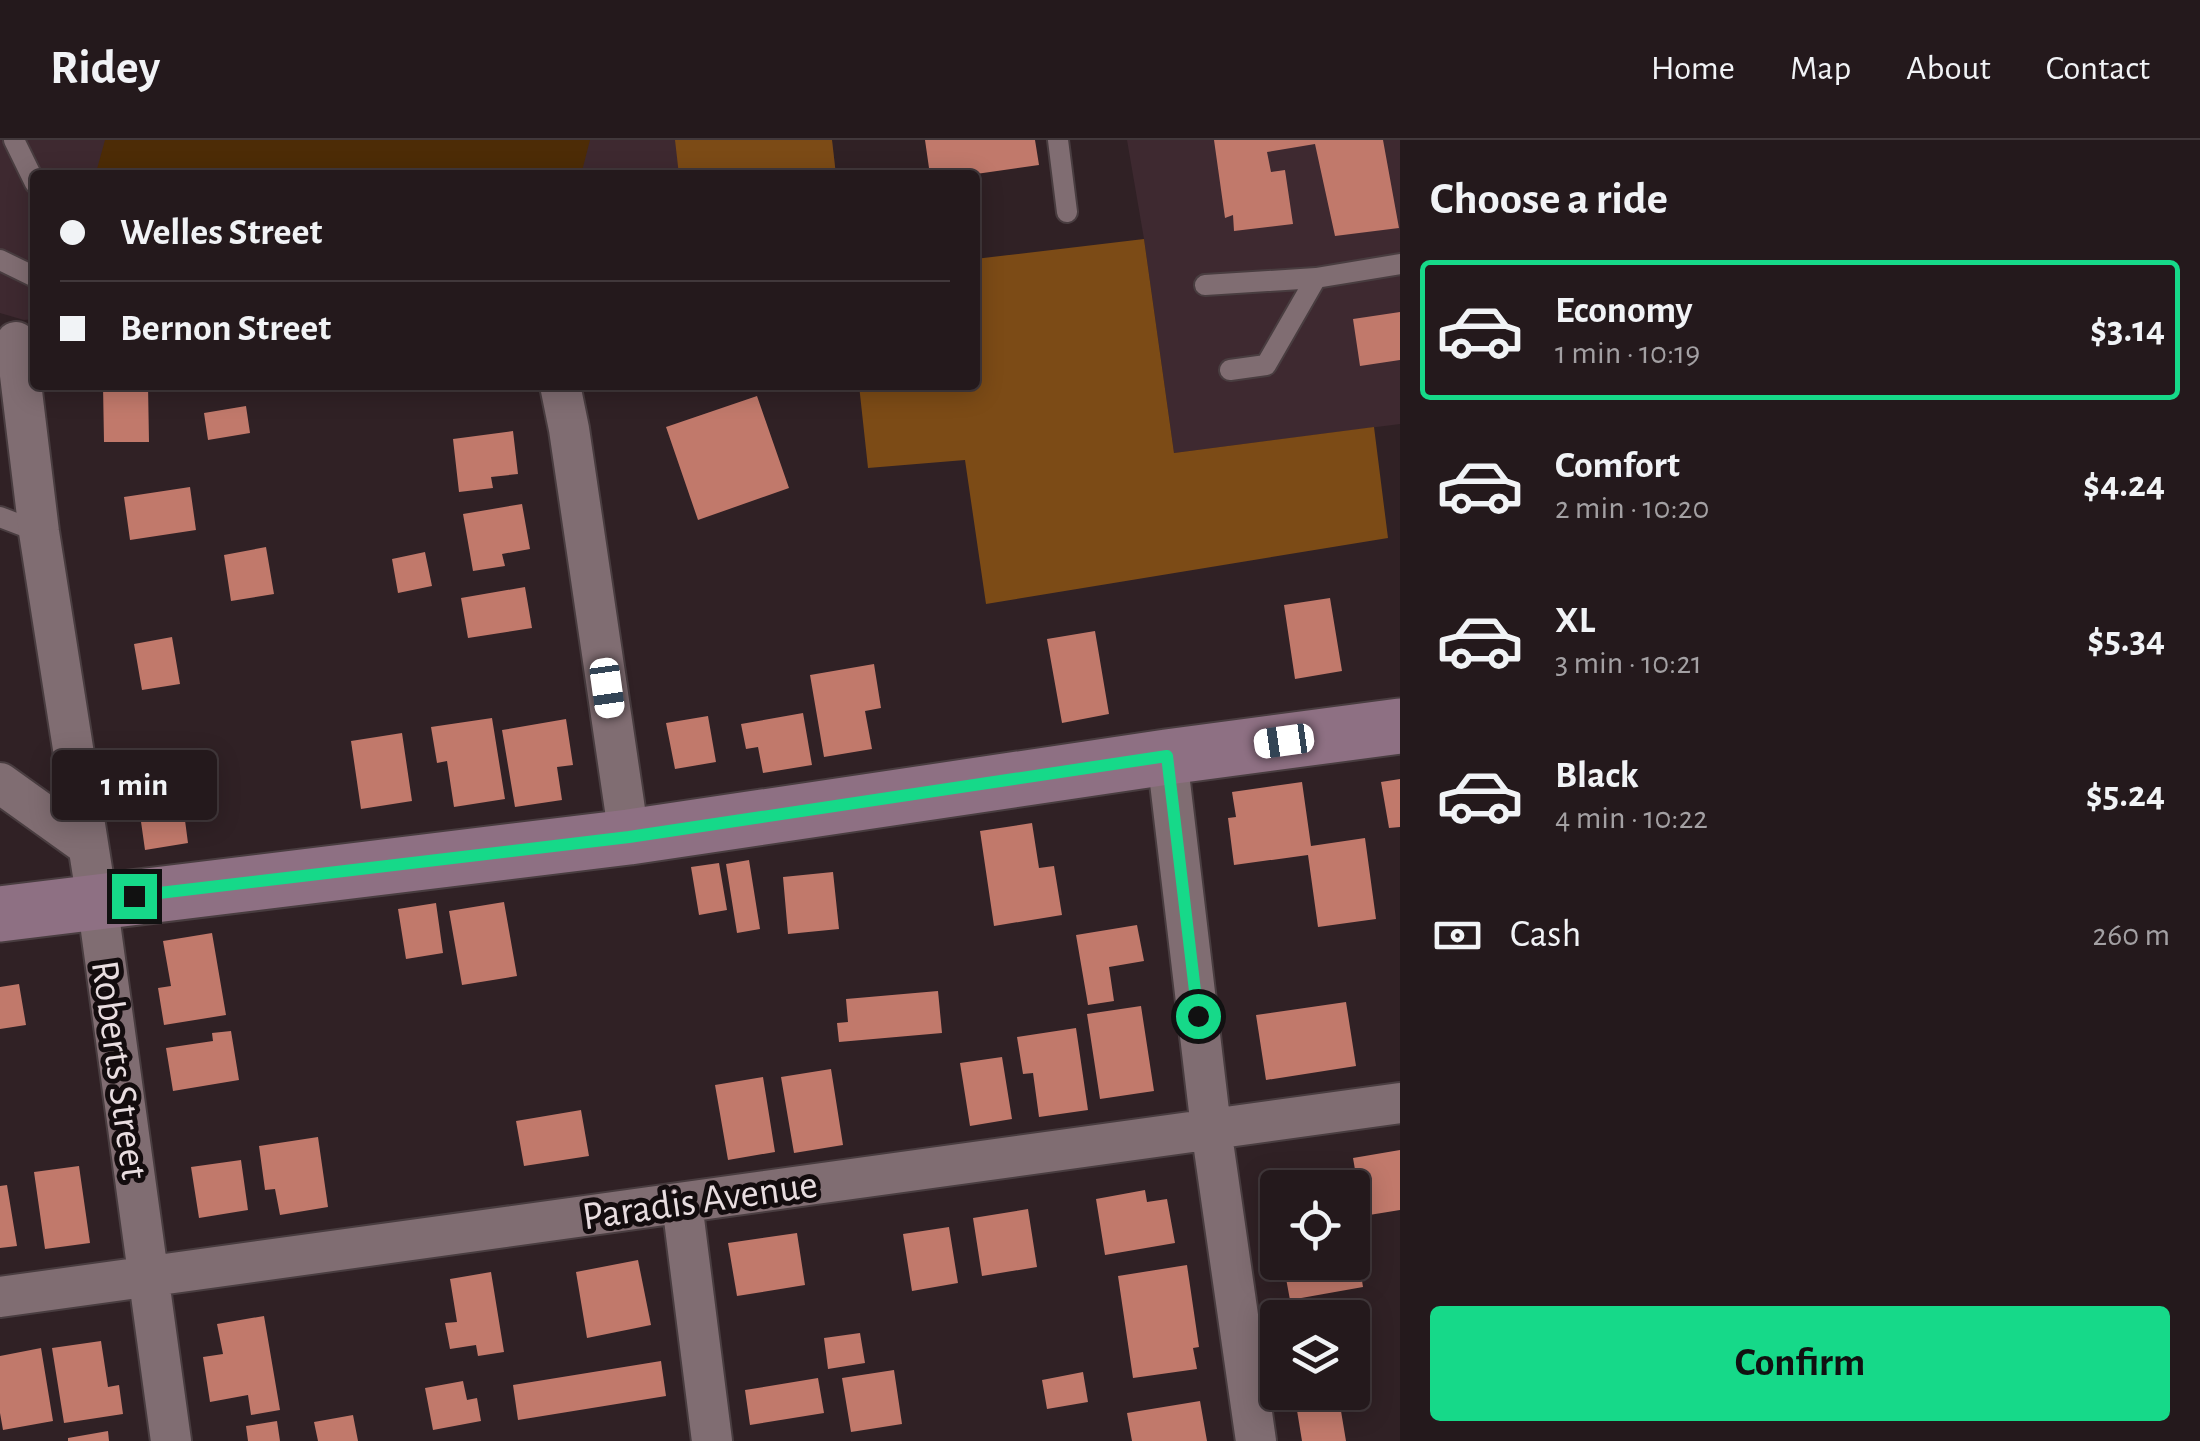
<!DOCTYPE html>
<html lang="en">
<head>
<meta charset="utf-8">
<style>
  body { margin:0; font-family:"Alegreya Sans",sans-serif; background:#302629; color:#f1f3f6; height:100vh; display:flex; flex-direction:column; font-size:38px; white-space:nowrap }
  * { box-sizing:border-box; margin:0 }
  p { font-size:32px; color:#a3a0a3 }
  .icon { flex:none; width:55px; height:55px; fill:none; stroke:currentColor; stroke-width:2; stroke-linecap:round; stroke-linejoin:round }
  .map { position:relative; flex:1; overflow:hidden }
  .details { display:flex; flex-direction:column; background:#24191c; width:800px }
  .details>* { flex:none }
  .hud { position:absolute; left:30px; top:30px; width:950px; height:220px; border-radius:10px; box-shadow:0 5px 25px #0003,0 0 0 2px #41383b; display:grid; align-content:center; height:220px; padding:0 30px; background:#24191c }
  .fabs { position:absolute; left:1260px; top:1030px; display:grid; gap:20px }
  .fabs a { display:grid; place-items:center; width:110px; height:110px; border-radius:10px; background:#24191c; box-shadow:0 5px 25px #0003,0 0 0 2px #41383b; font-size:50px }
  .end { position:absolute; width:45px; height:45px; margin:-22px; border:12px solid #16d989; background:#111; box-shadow:0 0 0 5px #111 }
  .from { border-radius:50% }
  .bubble { position:absolute; height:70px; border-radius:10px; background:#24191c; box-shadow:0 5px 25px #0003,0 0 0 2px #41383b; font-size:32px; font-weight:700; line-height:70px; text-align:center }
  .car { position:absolute; width:30px; height:60px; margin:-30px -15px; border-radius:12px; box-shadow:0 0 8px 2px #0007; background:linear-gradient(#fff 24%,#345 0 40%,#fff 0 76%,#345 0 86%,#fff 0) }
  .hud b { display:flex; align-items:center; gap:35px; height:95px; font-size:38px }
  .hud b+b { border-top:2px solid #41383b }
  .hud i { width:25px; height:25px; background:#f1f3f6 }
  ul { padding:0; list-style:none }
  li { display:flex; align-items:center; gap:30px; height:140px; margin:0 20px 15px; padding:0 10px; border:5px solid transparent; border-radius:10px }
  li div { flex:1 }
  li b { display:block; font-size:38px }
  li em { font-style:normal; font-weight:700 }
  li.selected { border-color:#16d989 }
  li>.icon { width:90px; height:90px; stroke-width:1.5 }
  h2 { padding:0 30px; font-size:45px; line-height:120px }
  .pay { display:flex; align-items:center; gap:25px; height:110px; padding:0 30px; font-size:38px }
  .pay p { margin-inline-start:auto }
  .button { display:flex; gap:20px; margin-top:auto; padding:20px 30px }
  .button a { flex:1; height:115px; border-radius:10px; background:#16d989; color:#111; font-size:40px; font-weight:700; line-height:115px; text-align:center }
  header { display:flex; align-items:center; gap:60px; box-sizing:border-box; height:140px; padding:0 50px; background:#24191c; border-bottom:2px solid #41383b }
  header strong { font-size:48px }
  nav { display:flex; gap:55px; margin-inline-start:auto; font-size:35px }
  main { display:flex; flex:1; min-height:0 }
  .map>svg:first-child { display:block }
  .built { fill:#3e2930 }
  .green { fill:#4d2c06 }
  .forest { fill:#7c4b16 }
  .building { fill:#c1796b }
  .lines { fill:none; stroke-linecap:round; stroke-linejoin:round }
  .lane-casing { stroke:#493d40; stroke-width:24 }
  .street-casing { stroke:#493d40; stroke-width:44 }
  .secondary-casing { stroke:#493d40; stroke-width:59 }
  .lane { stroke:#806d72; stroke-width:20 }
  .street { stroke:#806d72; stroke-width:40 }
  .secondary { stroke:#8e7083; stroke-width:55 }
  .route { stroke:#16d989; stroke-width:12 }
  .labels { text-anchor:middle; dominant-baseline:central; stroke-width:10; stroke-linejoin:round; paint-order:stroke }
  .street-label { font-size:40px; fill:#e8dde0; stroke:#130c0e }
</style>
</head>
<body>
<header>
<strong>Ridey</strong>
<nav><a>Home</a><a>Map</a><a>About</a><a>Contact</a></nav>
</header>
<main>
<div class="map">
<svg width="1400" height="1301" viewBox="0 0 1400 1301">
  <rect width="100%" height="100%" fill="#302125"/>
  <path class="built" d="M0,0H832L836,35H35V179L24,180L0,173Z
    M1127,0H1400V284L1174,313L1144,99Z"/>
  <path class="green" d="M105,0H590L581,35H122L97,29Z"/>
  <path class="forest" d="M675,0H832L836,35H679Z
    M1144,99L1174,313L1374,287L1388,398L986,464L965,320L868,328L859,245H975V119Z"/>
  <path class="building" d="M925,0H1035L1039,25L969,35H930Z
    M1214,0H1383L1399,88L1335,96L1315,4L1267,12L1271,32L1285,30L1293,84L1234,91L1233,75L1225,78Z
    M1400,172V220L1360,226L1353,179Z
    M103,245H148L149,302H104Z
    M757,256L789,348L698,380L666,287Z
    M246,266L250,293L208,300L204,273Z
    M513,291L518,334L491,337L493,348L459,352L453,299Z
    M190,347L196,390L130,400L124,357Z
    M522,364L530,409L502,414L505,426L473,431L463,374Z
    M266,407L274,454L231,461L224,415Z
    M425,412L432,446L398,453L392,419Z
    M525,447L532,488L468,498L461,458Z
    M1330,458L1342,531L1295,539L1284,465Z
    M1095,491L1109,574L1062,583L1047,499Z
    M172,497L180,544L142,550L134,504Z
    M874,524L881,568L865,571L872,609L824,617L810,535Z
    M803,573L812,625L763,633L758,607L746,609L741,584Z
    M708,576L716,622L675,629L666,583Z
    M492,578L505,659L454,667L447,621L437,623L431,587Z
    M566,579L573,625L557,627L562,660L515,667L502,590Z
    M402,593L412,661L361,669L351,601Z
    M176,612L188,703L145,710L132,618Z
    M1400,639V687L1389,688L1381,642Z
    M1302,642L1311,706L1365,698L1376,779L1318,787L1308,715L1234,725L1228,678L1236,677L1232,652Z
    M1032,683L1039,728L1054,726L1062,775L994,786L980,691Z
    M749,720L760,789L737,793L726,724Z
    M719,723L727,770L699,775L691,727Z
    M833,732L839,789L788,794L783,737Z
    M504,762L517,836L462,845L449,771Z
    M436,763L443,813L406,819L398,769Z
    M1137,785L1144,821L1109,827L1114,861L1088,865L1076,795Z
    M212,793L226,875L164,885L158,848L171,846L163,801Z
    M19,844L26,885L0,889V847Z
    M938,851L942,893L839,902L837,883L848,882L846,859Z
    M1346,862L1356,926L1266,940L1256,875Z
    M1141,866L1154,951L1100,959L1087,874Z
    M1076,888L1088,970L1039,977L1033,933L1023,934L1017,897Z
    M231,891L239,940L173,951L166,908L213,901L212,893Z
    M1002,917L1012,979L970,986L960,923Z
    M831,929L843,1005L794,1013L781,937Z
    M763,937L775,1012L728,1020L715,945Z
    M581,970L589,1016L524,1026L516,981Z
    M318,997L328,1067L280,1075L275,1049L265,1050L259,1006Z
    M1400,1010V1070L1363,1076L1353,1018Z
    M241,1020L248,1070L199,1078L191,1027Z
    M79,1026L90,1103L45,1109L34,1032Z
    M7,1045L17,1106L0,1108V1046Z
    M1145,1050L1147,1062L1167,1059L1175,1103L1105,1115L1096,1059Z
    M1028,1069L1037,1127L982,1136L973,1078Z
    M949,1087L958,1143L912,1151L903,1094Z
    M797,1093L805,1145L737,1156L728,1103Z
    M1352,1095H1355L1363,1147L1290,1160L1283,1122H1352Z
    M638,1120L651,1185L587,1198L576,1132Z
    M1187,1125L1199,1207L1193,1208L1197,1229L1133,1238L1118,1136Z
    M491,1132L504,1212L478,1216L476,1205L450,1209L445,1183L457,1182L450,1139Z
    M264,1176L280,1270L251,1275L248,1255L210,1262L203,1217L223,1214L217,1184Z
    M860,1193L865,1223L828,1229L824,1198Z
    M101,1201L108,1247L119,1245L123,1274L64,1283L52,1208Z
    M41,1208L53,1281L3,1290L0,1273V1216Z
    M661,1221L666,1256L518,1280L513,1245Z
    M894,1230L902,1284L851,1292L842,1238Z
    M1083,1232L1088,1262L1047,1269L1042,1240Z
    M818,1238L824,1273L750,1285L745,1250Z
    M463,1241L467,1260L477,1258L481,1281L433,1290L425,1248Z
    M1294,1252H1327L1330,1267L1340,1265L1346,1301H1302Z
    M1200,1261L1207,1301H1132L1127,1273Z
    M353,1275L358,1301H318L314,1282Z
    M277,1281L280,1301H248L246,1286Z
    M108,1291L109,1301H68V1298Z"/>
  <g class="lines">
    <g class="lane-casing">
      <path id="lane" d="M14,0L35,43
        M1058,0L1067,72
        M0,120L35,137
        M1316,138L1400,124
        M1205,145L1316,138L1266,225L1230,230
        M0,377L39,392"/>
    </g>
    <g class="street-casing">
      <path id="street" d="M16,202L39,392L97,761L171,1301
        M560,245L569,289L629,697
        M1167,617L1211,988L1256,1301
        M0,643L88,706
        M682,1063L712,1301
        M0,1157L1400,963"/>
    </g>
    <g class="secondary-casing">
      <path id="secondary" d="M0,774L629,697L1167,617L1400,586"/>
    </g>
    <use href="#lane" class="lane"/>
    <use href="#street" class="street"/>
    <use href="#secondary" class="secondary"/>
  </g>
  <g class="lines">
    <path class="route" d="M134,756L629,697L1167,616L1198,876"/>
  </g>
  <g class="labels">
    <g class="street-label">
      <text transform="translate(119 930) rotate(82)">Roberts Street</text>
      <text transform="translate(700 1061) rotate(-8)">Paradis Avenue</text>
    </g>
  </g>
</svg>
<div class="fabs">
<a><svg class="icon" aria-label="locate" viewBox="0 0 24 24"><circle cx="12" cy="12" r="6"/><path d="M12 2v4M12 18v4M2 12h4M18 12h4"/></svg></a>
<a><svg class="icon" aria-label="layers" viewBox="0 0 24 24"><path d="M12 4l9 5-9 5-9-5zM3 14l9 5 9-5"/></svg></a>
</div>
<i class="end from" style="left:1198px;top:876px"></i>
<i class="end" style="left:134px;top:756px"></i>
<div class="bubble" style="left:52px;top:610px;width:165px">1 min</div>
<i class="car" style="left:607px;top:548px;rotate:172deg"></i>
<i class="car" style="left:1284px;top:601px;rotate:262deg"></i>
<div class="hud">
<b><i class="from"></i>Welles Street</b>
<b><i></i>Bernon Street</b>
</div>
</div>
<section class="details">
<h2>Choose a ride</h2>
<ul>
<li class="selected"><svg class="icon" aria-label="car" viewBox="0 0 24 24"><path d="M5 17H2v-5l4-1 3-4h7l3 4 3 1v5h-3M9 17h6M6 11h13"/><circle cx="7" cy="17" r="2"/><circle cx="17" cy="17" r="2"/></svg><div><b>Economy</b><p>1 min · 10:19</p></div><em>$3.14</em></li>
<li><svg class="icon" aria-label="car" viewBox="0 0 24 24"><path d="M5 17H2v-5l4-1 3-4h7l3 4 3 1v5h-3M9 17h6M6 11h13"/><circle cx="7" cy="17" r="2"/><circle cx="17" cy="17" r="2"/></svg><div><b>Comfort</b><p>2 min · 10:20</p></div><em>$4.24</em></li>
<li><svg class="icon" aria-label="car" viewBox="0 0 24 24"><path d="M5 17H2v-5l4-1 3-4h7l3 4 3 1v5h-3M9 17h6M6 11h13"/><circle cx="7" cy="17" r="2"/><circle cx="17" cy="17" r="2"/></svg><div><b>XL</b><p>3 min · 10:21</p></div><em>$5.34</em></li>
<li><svg class="icon" aria-label="car" viewBox="0 0 24 24"><path d="M5 17H2v-5l4-1 3-4h7l3 4 3 1v5h-3M9 17h6M6 11h13"/><circle cx="7" cy="17" r="2"/><circle cx="17" cy="17" r="2"/></svg><div><b>Black</b><p>4 min · 10:22</p></div><em>$5.24</em></li>
</ul>
<div class="pay"><svg class="icon" aria-label="cash" viewBox="0 0 24 24"><path d="M3 7h18v10H3z"/><circle cx="12" cy="12" r="2"/></svg>Cash<p>260 m</p></div>
<div class="button"><a>Confirm</a></div>
</section>
</main>
</body>
</html>
